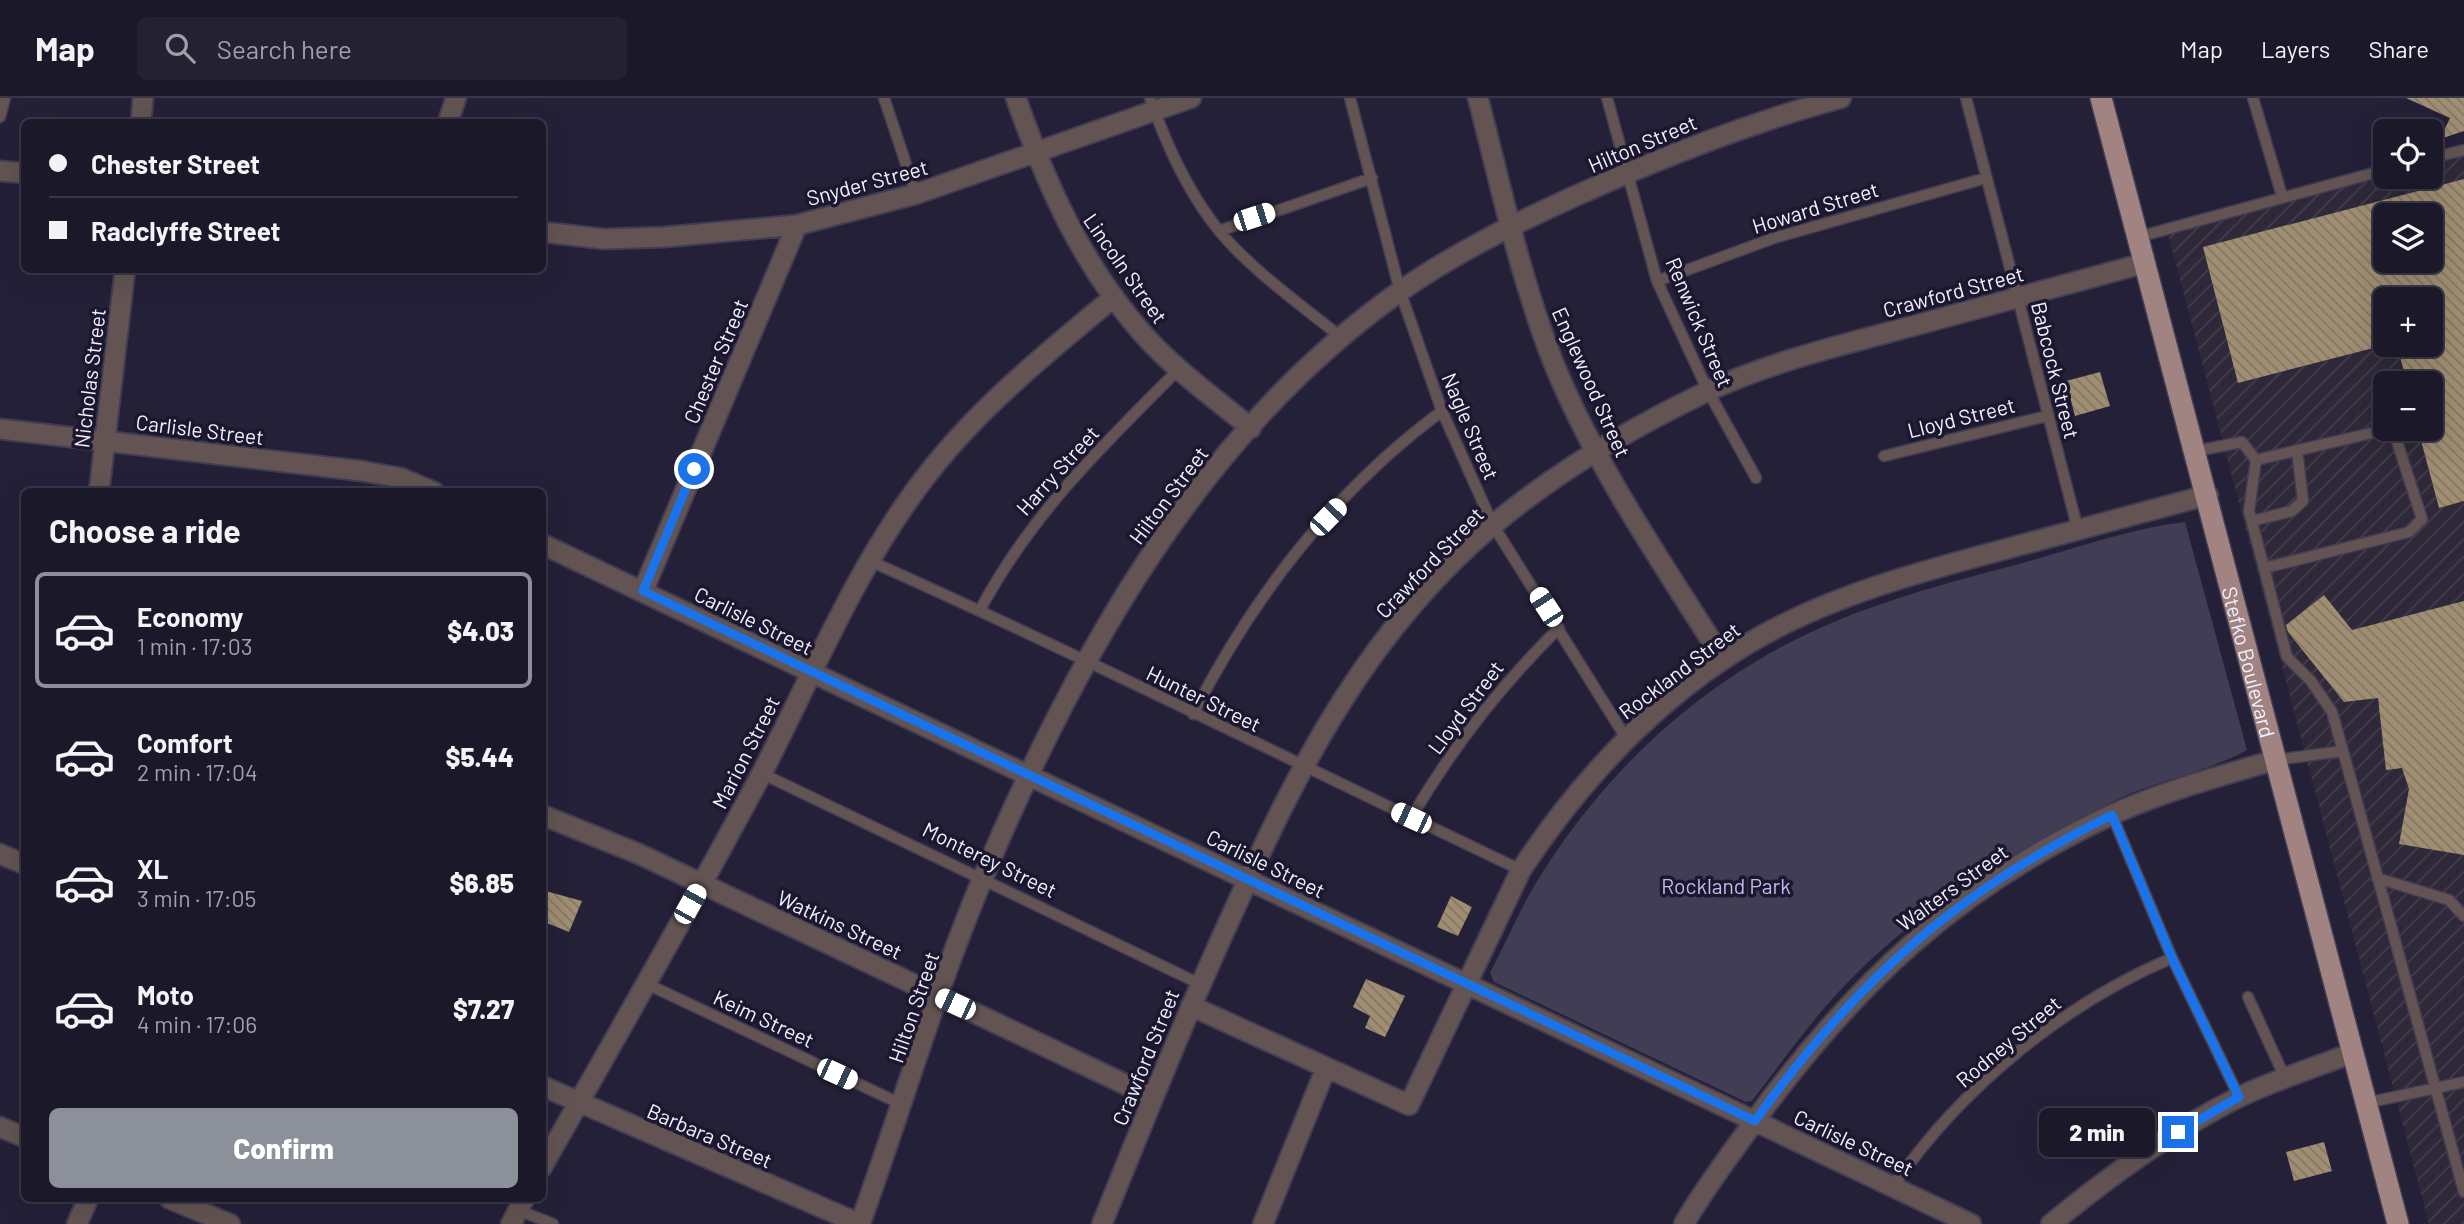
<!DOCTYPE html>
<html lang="en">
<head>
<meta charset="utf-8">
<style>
  body { margin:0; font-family:Barlow,sans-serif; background:#242132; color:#f1f3f6; height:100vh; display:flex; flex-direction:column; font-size:26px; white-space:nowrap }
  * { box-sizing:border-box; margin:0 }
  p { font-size:23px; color:#a0a0a8 }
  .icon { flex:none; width:38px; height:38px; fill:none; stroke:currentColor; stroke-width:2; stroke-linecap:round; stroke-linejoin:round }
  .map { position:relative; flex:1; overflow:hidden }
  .drawer { position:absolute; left:21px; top:390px; width:525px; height:714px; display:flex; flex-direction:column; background:#1b182a; border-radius:10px; box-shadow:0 7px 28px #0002,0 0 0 2px #393747 }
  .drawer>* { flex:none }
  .top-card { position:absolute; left:21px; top:21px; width:525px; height:154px; border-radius:10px; box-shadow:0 7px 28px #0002,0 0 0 2px #393747; display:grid; align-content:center; height:154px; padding:0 28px; background:#1b182a }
  .buttons { position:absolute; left:2373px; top:21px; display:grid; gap:14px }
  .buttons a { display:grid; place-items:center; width:70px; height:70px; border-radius:10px; background:#1b182a; box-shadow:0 7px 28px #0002,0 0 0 2px #393747; font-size:35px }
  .end { position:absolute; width:32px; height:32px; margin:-16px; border:9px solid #1a73e8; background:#fff; box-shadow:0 0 0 4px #fff }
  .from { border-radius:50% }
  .bubble { position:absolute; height:49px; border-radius:10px; background:#1b182a; box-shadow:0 7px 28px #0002,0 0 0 2px #393747; font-size:23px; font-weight:800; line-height:49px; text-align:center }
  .car { position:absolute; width:21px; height:42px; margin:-21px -10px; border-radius:9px; box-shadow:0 0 5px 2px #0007; background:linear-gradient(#fff 24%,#345 0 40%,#fff 0 76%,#345 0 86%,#fff 0) }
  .top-card b { display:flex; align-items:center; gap:24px; height:66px; font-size:26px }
  .top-card b+b { border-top:2px solid #393747 }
  .top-card i { width:18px; height:18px; background:#f1f3f6 }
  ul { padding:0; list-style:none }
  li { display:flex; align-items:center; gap:21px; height:116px; margin:0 14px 10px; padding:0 14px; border:4px solid transparent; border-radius:10px }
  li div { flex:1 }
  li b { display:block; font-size:26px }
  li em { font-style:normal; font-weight:800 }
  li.current { border-color:#8c9099 }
  li>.icon { width:63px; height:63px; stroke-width:1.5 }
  h2 { padding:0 28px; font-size:32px; line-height:84px }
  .cta { display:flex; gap:14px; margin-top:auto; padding:14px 28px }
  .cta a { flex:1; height:80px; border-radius:10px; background:#8c9099; color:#fff; font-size:28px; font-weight:800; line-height:80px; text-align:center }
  header { display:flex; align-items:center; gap:42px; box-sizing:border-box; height:98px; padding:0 35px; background:#1b182a; border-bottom:2px solid #393747 }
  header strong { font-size:33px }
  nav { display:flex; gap:38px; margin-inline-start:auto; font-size:24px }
  .search { width:490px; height:63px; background:#242132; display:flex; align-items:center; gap:18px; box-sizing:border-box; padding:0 24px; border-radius:10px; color:#a0a0a8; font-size:26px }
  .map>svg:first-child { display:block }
  .industrial { fill:url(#industrial-furrows); fill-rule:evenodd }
  .green { fill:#403d54 }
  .building { fill:url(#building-back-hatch); fill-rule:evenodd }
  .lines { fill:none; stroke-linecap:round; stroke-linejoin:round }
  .service-casing { stroke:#413d54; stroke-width:13 }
  .minor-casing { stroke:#413d54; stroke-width:23 }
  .primary-casing { stroke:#413d54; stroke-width:24 }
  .service { stroke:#635453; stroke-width:10 }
  .minor { stroke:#635453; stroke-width:19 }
  .primary { stroke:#a18481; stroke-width:21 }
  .route { stroke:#1a73e8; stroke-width:9 }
  .labels { text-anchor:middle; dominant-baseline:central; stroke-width:7; stroke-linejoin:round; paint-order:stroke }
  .street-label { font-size:21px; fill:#f2f1ff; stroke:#1b172e }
  .park-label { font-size:21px; fill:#c1bbef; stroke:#1b172e }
</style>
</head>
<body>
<header>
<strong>Map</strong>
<div class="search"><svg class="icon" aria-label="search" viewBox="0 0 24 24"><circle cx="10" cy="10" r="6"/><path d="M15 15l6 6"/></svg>Search here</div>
<nav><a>Map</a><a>Layers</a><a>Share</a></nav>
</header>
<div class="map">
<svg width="2464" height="1126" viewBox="0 0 2464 1126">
  <defs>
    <pattern id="industrial-furrows" width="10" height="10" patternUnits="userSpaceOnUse" patternTransform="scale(1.75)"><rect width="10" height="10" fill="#2e2838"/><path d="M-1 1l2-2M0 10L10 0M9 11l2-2" fill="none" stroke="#423d4c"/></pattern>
    <pattern id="building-back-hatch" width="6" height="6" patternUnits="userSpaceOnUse" patternTransform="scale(1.75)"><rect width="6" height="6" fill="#a08e72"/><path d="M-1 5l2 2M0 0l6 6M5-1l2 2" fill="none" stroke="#827665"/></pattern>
  </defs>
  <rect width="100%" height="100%" fill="#242038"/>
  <path class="industrial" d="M2464,53V1126H2429L2167,132L2385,74V79H2431V62ZM2385,117H2431V163H2385ZM2385,201H2431V247H2385ZM2385,285H2431V331H2385Z"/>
  <path class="green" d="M2185,424L2247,652C2206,675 2157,682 2114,703C2021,748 1930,803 1856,876C1817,914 1785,960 1752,1003L1746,1004L1494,884L1490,875C1505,847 1517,817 1533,790C1603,672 1707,577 1834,524C1890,500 1951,484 2011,468C2066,454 2129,430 2185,424Z"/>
  <path class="building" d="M2406,0H2464V33L2440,41L2450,20Z
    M2464,81V403L2439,410L2418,331H2431V285H2407L2397,247H2431V201H2385V247L2238,285L2203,149ZM2385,117H2431V163H2385Z
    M2100,274L2110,308L2075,318L2066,283Z
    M2324,497L2352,532L2464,503V757L2399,746L2409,691L2402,670L2386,672L2378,600L2344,604L2288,534L2286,527Z
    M542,792L582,803L569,834L542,823Z
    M1451,798L1472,809L1458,838L1437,829Z
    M1366,881L1405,898L1385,939L1365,930L1370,918L1353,909Z
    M2324,1044L2332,1073L2294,1083L2286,1054Z"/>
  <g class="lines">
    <g class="service-casing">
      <path id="service" d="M884,0L916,96
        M1150,0C1166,46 1189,96 1220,134C1254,174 1301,207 1342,240
        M1350,0L1400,193L1442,313L1493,427L1626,640
        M1607,0L1657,183L1708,293L1756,380
        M1966,0L2078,432
        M2253,0L2282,98
        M0,19L5,0
        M2431,60L2464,52
        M1219,133L1372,80
        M2138,139L2385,72
        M1657,183L1774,140L1986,80
        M2196,353L2242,344L2256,362L2389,331
        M1884,358L2047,318
        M2256,362L2249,413L2264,470
        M2252,423L2292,413L2303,403L2297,352
        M870,463C1089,561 1304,669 1521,772
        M980,512C1031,416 1103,347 1179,271
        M1193,616C1253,499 1335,392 1442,313
        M2343,653L2332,614L2311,583L2287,559L2264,470L2409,434L2422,421L2393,331
        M2275,662L2343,653L2464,1094
        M761,675L1200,886
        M2112,717L2172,860L2239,999
        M1411,720C1452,650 1502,586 1559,530
        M2377,780L2449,802L2464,818
        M647,886L903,1007
        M2248,899L2285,980
        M2366,1005L2464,984
        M1894,1087C1961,990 2063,906 2172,860
        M518,1112L553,1126"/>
    </g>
    <g class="minor-casing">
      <path id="minor" d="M1016,0C1046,86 1081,165 1142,235C1174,271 1214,300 1251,330
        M1478,0C1501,89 1520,180 1554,266C1597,371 1663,466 1723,561
        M141,24L143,0
        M448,24L456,0
        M0,73L24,75
        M542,134L604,141L665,139L797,127L916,96L1191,0
        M0,331L362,373L401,380L434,394
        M99,394L125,172
        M542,446L1971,1126
        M643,493L797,127
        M542,717L639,756L1152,999
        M0,756L24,766
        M1191,908L1409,1007L1521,772C1587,672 1674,581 1782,527C1852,492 1927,472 2002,452C2071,434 2139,415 2208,397
        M542,988L860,1126
        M0,1029L24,1039
        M542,1069C616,939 691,809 761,677C814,574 858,464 930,373C983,306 1049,253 1114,199
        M170,1101L230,1126
        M77,1126L88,1101
        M511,1126L524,1101
        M860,1126C901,1012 935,894 982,782C1075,560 1199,336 1399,194C1453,156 1514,126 1573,99C1660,60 1748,25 1841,0
        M1102,1126C1145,1020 1187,914 1235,810C1300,666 1369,531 1493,427C1556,374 1631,330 1706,294C1770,264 1841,247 1909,229C1988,208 2066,186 2145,165
        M1263,1126L1326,970
        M1684,1126C1705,1089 1731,1056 1756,1021C1855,886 1956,790 2109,718C2161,694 2220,678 2275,662
        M2051,1126C2109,1078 2170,1034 2237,1000C2274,982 2314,970 2352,955"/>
    </g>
    <g class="primary-casing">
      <g id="primary">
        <path id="s1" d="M2101,0L2398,1126"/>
      </g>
    </g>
    <use href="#service" class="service"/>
    <use href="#minor" class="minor"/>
    <use href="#primary" class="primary"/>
  </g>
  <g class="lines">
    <path class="route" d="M694,371L643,493L1755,1023C1856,882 1956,794 2112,717L2172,860L2239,999L2178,1034"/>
  </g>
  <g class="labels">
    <g class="street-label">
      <text transform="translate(1642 45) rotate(-23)">Hilton Street</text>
      <text transform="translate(867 84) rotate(-15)">Snyder Street</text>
      <text transform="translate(1815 109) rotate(-17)">Howard Street</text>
      <text transform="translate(1126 170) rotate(55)">Lincoln Street</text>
      <text transform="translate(1953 193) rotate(-15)">Crawford Street</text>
      <text transform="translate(1700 224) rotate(67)">Renwick Street</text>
      <text transform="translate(715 263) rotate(-67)">Chester Street</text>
      <text transform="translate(2056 272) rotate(76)">Babcock Street</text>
      <text transform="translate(89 280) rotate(-83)">Nicholas Street</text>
      <text transform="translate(1592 284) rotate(66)">Englewood Street</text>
      <text transform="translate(1961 319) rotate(-14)">Lloyd Street</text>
      <text transform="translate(1471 328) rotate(67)">Nagle Street</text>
      <text transform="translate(200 331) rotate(7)">Carlisle Street</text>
      <text transform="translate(1057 372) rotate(-48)">Harry Street</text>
      <text transform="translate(1168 397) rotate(-53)">Hilton Street</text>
      <text transform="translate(1429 464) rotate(-46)">Crawford Street</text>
      <text transform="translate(754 522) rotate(26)">Carlisle Street</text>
      <text stroke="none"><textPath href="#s1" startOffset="583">Stefko Boulevard</textPath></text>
      <text transform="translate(1679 572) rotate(-37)">Rockland Street</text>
      <text transform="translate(1204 600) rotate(26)">Hunter Street</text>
      <text transform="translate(1465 609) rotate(-53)">Lloyd Street</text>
      <text transform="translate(745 654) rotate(-63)">Marion Street</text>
      <text transform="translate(990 761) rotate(26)">Monterey Street</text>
      <text transform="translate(1266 765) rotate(26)">Carlisle Street</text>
      <text transform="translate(1952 789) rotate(-36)">Walters Street</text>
      <text transform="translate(840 826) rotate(25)">Watkins Street</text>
      <text transform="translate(913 909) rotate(-71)">Hilton Street</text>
      <text transform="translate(764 920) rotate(25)">Keim Street</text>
      <text transform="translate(2008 943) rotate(-40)">Rodney Street</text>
      <text transform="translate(1145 959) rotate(-68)">Crawford Street</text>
      <text transform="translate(710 1037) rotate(23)">Barbara Street</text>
      <text transform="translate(1854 1044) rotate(25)">Carlisle Street</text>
    </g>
    <g class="park-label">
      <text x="1726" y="787">Rockland Park</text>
    </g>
  </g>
</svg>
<div class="buttons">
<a><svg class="icon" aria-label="locate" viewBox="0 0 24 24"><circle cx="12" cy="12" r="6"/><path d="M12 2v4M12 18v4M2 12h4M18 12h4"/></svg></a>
<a><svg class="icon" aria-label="layers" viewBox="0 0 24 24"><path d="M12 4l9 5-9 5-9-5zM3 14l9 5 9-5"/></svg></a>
<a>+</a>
<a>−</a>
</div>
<i class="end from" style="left:694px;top:371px"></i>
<i class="end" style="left:2178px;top:1034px"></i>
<div class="bubble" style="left:2039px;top:1010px;width:116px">2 min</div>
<i class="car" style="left:1254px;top:119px;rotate:72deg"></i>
<i class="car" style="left:1328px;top:419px;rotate:44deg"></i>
<i class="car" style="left:1546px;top:509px;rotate:327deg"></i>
<i class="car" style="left:1411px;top:720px;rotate:295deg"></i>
<i class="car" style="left:690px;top:806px;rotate:29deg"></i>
<i class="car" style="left:955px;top:906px;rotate:295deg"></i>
<i class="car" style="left:837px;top:976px;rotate:115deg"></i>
<div class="top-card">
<b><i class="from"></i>Chester Street</b>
<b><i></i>Radclyffe Street</b>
</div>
<section class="drawer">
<h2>Choose a ride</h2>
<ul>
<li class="current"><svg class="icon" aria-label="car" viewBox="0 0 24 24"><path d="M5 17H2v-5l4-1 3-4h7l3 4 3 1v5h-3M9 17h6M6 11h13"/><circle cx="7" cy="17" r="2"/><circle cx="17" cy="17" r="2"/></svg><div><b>Economy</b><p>1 min · 17:03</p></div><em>$4.03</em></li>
<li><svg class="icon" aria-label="car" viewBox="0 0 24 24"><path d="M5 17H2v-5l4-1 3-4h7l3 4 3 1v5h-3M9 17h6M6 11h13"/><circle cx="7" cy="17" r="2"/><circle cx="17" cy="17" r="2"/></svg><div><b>Comfort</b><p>2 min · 17:04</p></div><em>$5.44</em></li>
<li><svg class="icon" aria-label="car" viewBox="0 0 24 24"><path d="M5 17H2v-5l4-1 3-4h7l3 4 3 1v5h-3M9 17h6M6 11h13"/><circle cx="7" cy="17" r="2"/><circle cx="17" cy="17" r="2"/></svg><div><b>XL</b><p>3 min · 17:05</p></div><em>$6.85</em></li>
<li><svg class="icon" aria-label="car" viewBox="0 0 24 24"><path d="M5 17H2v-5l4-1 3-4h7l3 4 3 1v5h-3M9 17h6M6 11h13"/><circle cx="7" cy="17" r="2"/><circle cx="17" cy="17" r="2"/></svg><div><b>Moto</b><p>4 min · 17:06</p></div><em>$7.27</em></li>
</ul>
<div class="cta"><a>Confirm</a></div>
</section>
</div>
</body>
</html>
